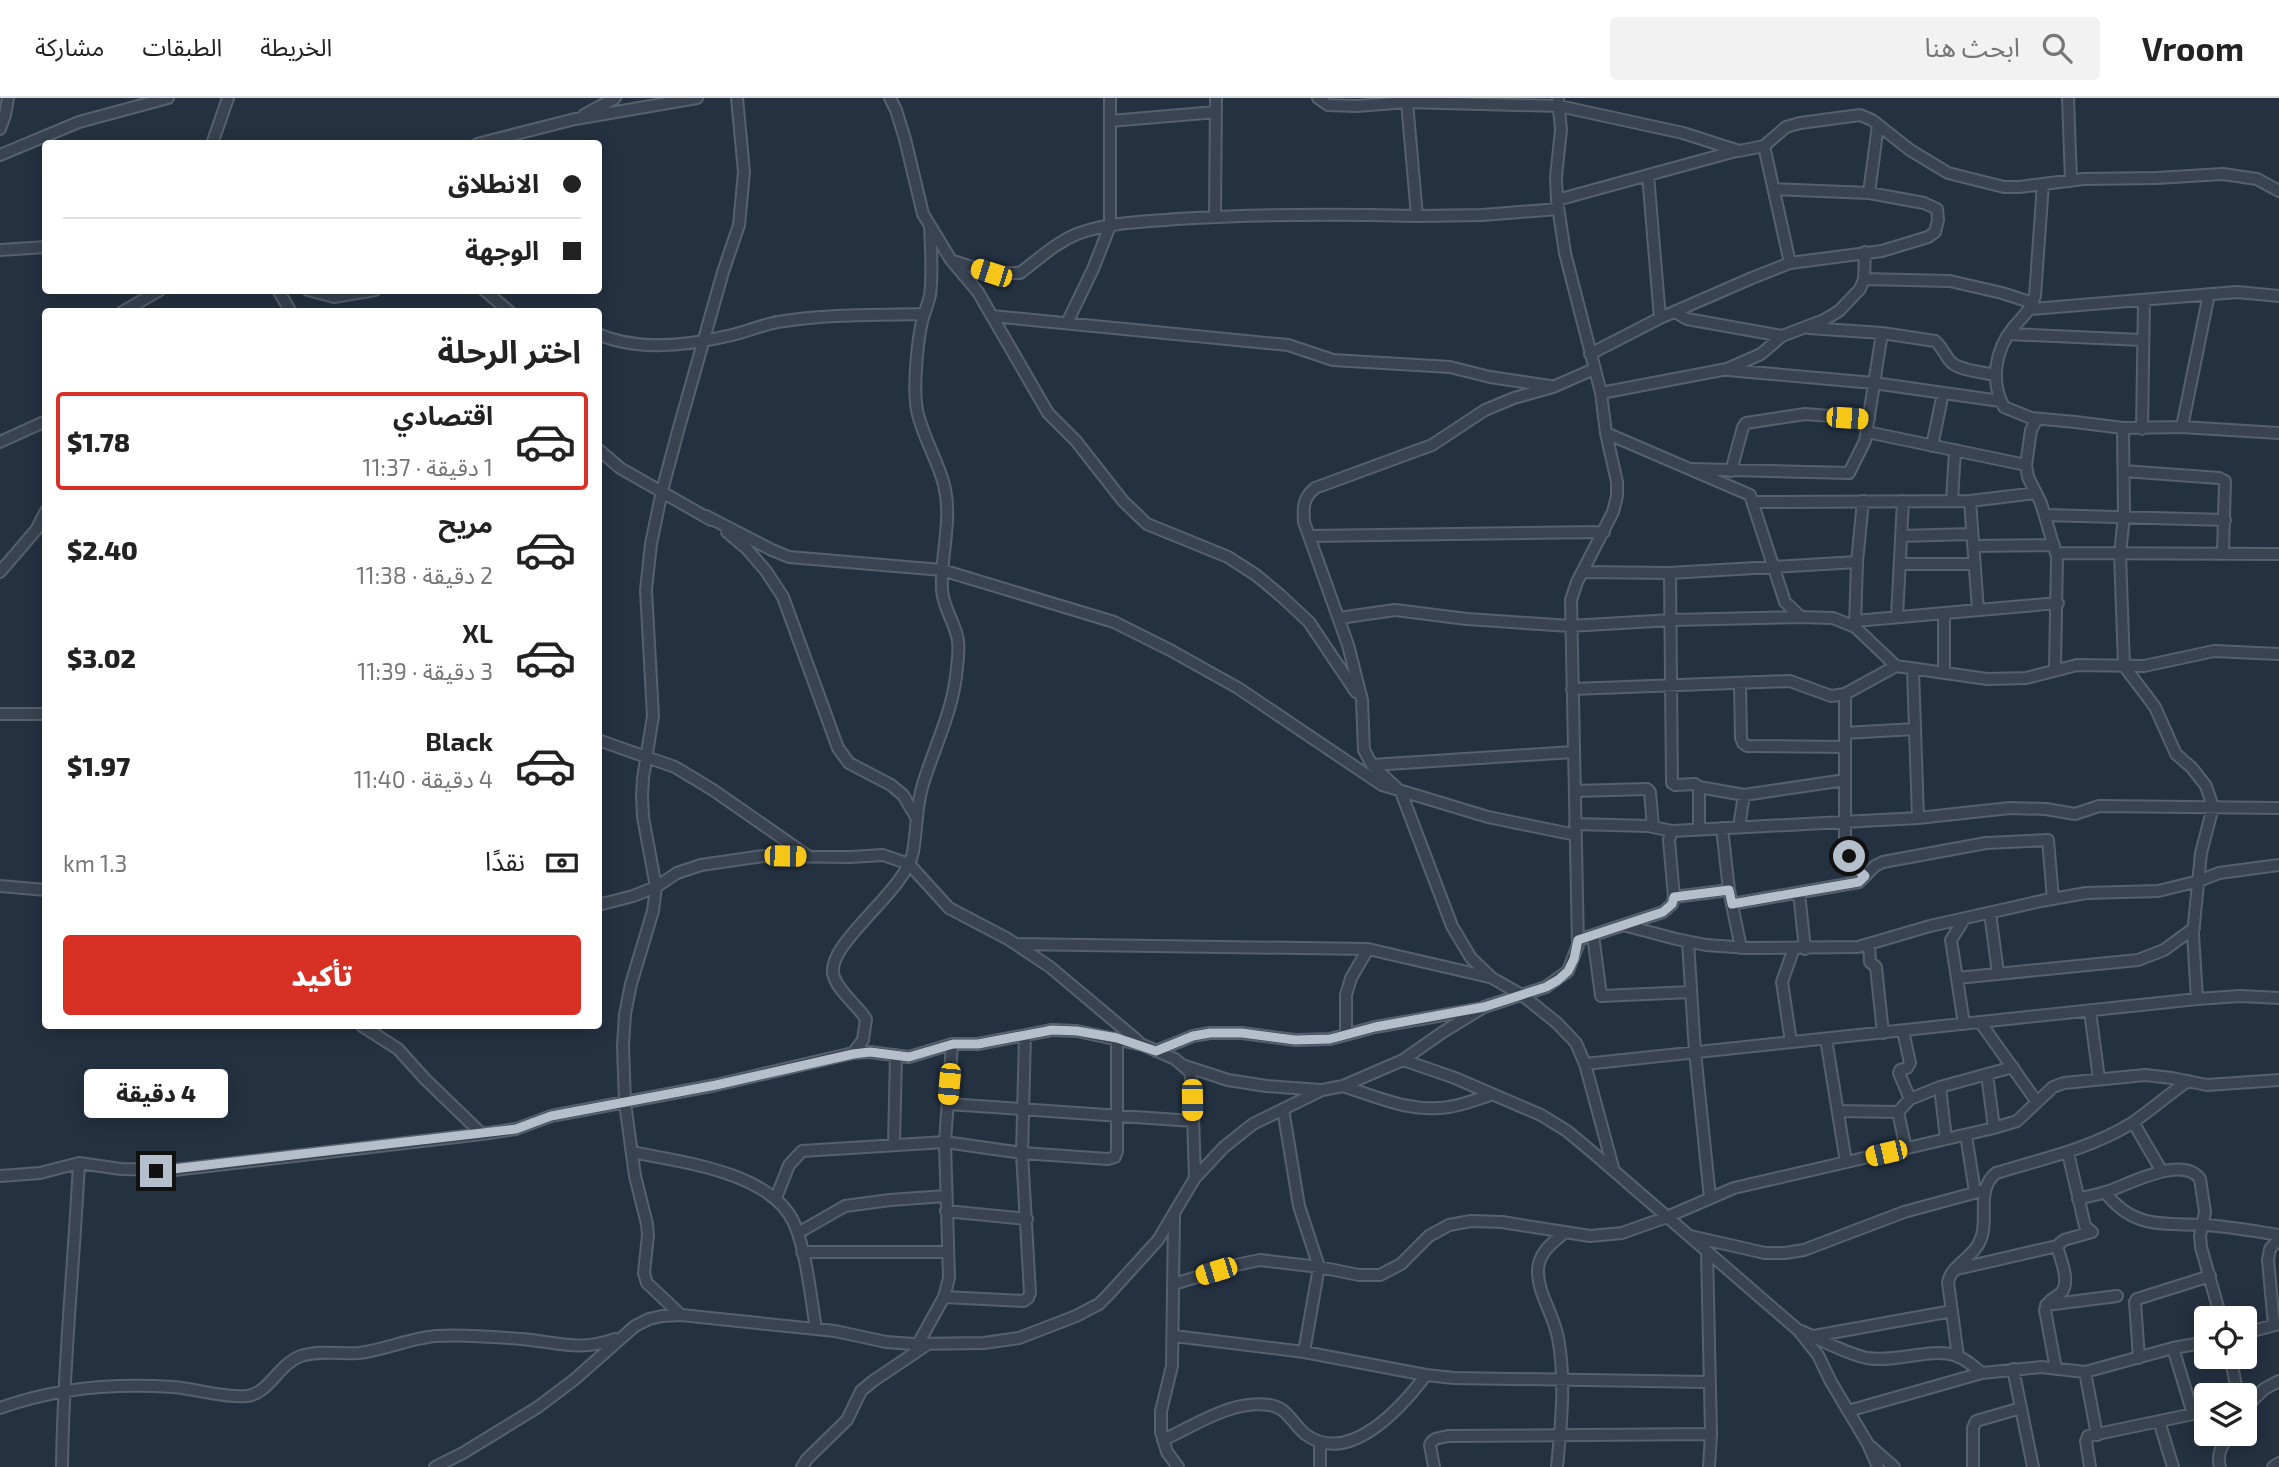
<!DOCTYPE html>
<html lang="ar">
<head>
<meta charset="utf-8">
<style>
  body { margin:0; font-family:"Exo 2","Noto Sans Arabic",sans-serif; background:#f2f2f2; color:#222; direction:rtl; height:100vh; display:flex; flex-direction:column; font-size:26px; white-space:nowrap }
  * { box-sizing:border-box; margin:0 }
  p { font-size:23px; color:#767676 }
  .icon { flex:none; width:38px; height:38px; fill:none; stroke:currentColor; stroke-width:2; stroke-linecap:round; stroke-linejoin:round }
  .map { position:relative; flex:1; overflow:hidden; direction:ltr }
  .details { position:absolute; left:42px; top:210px; width:560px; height:721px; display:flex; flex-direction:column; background:#fff; border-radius:7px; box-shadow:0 4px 18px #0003; direction:rtl }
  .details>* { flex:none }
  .top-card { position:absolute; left:42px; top:42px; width:560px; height:154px; border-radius:7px; box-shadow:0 4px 18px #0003; direction:rtl; display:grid; align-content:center; height:154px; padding:0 21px; background:#fff }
  .controls { position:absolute; left:2194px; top:1208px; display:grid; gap:14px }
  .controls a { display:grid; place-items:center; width:63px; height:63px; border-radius:7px; background:#fff; box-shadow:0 4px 18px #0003; font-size:35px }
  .end { position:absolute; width:32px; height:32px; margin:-16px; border:9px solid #b5becb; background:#111; box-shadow:0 0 0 4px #111 }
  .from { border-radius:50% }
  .bubble { position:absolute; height:49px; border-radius:7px; background:#fff; box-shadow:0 4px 18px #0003; font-size:23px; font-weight:800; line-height:49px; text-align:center; direction:rtl }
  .car { position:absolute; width:21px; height:42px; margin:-21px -10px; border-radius:9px; box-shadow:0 0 5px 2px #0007; background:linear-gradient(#f5c518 24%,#345 0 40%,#f5c518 0 76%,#345 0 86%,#f5c518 0) }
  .top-card b { display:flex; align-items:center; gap:24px; height:66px; font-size:26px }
  .top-card b+b { border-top:2px solid #e0e0e0 }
  .top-card i { width:18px; height:18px; background:#222 }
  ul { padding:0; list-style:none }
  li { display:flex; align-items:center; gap:21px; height:98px; margin:0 14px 10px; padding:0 7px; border:4px solid transparent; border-radius:7px }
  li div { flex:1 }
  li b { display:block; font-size:26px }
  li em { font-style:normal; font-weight:800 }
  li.selected { border-color:#d93025 }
  li>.icon { width:63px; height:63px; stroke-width:1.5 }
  h2 { padding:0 21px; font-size:32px; line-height:84px }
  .pay { display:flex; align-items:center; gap:18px; height:77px; padding:0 21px; font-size:26px }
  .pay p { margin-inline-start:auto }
  .button { display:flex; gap:14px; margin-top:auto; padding:14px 21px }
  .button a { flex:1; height:80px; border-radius:7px; background:#d93025; color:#fff; font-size:28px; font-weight:800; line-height:80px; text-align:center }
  header { display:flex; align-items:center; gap:42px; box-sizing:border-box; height:98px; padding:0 35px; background:#fff; border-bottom:2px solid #e0e0e0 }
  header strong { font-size:33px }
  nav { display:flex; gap:38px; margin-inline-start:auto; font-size:24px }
  .search { width:490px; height:63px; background:#f2f2f2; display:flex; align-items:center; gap:18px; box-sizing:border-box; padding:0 24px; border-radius:7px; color:#767676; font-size:26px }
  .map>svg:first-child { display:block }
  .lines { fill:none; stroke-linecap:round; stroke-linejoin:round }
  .street-casing { stroke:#56616e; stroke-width:14 }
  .street { stroke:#394351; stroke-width:10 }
  .route { stroke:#b5becb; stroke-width:9 }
</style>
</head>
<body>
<header>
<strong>Vroom</strong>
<div class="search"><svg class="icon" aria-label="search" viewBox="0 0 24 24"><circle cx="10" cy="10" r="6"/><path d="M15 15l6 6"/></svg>ابحث هنا</div>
<nav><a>الخريطة</a><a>الطبقات</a><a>مشاركة</a></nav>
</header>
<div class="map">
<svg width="2279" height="1369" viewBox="0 0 2279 1369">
  <rect width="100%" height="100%" fill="#243141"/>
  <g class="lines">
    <g class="street-casing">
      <path id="street" d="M890,0L896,12L905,41L923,116L951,162L978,194L1048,315L1076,343L1123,403L1147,426L1228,459L1256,477L1280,497L1309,524L1356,594
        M1318,0L1328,7L1357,8L1407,4L1559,8L1683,35L1739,53L1764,48L1786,29L1800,25L1860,17L1872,22L1910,52L1948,75L2004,89H2019L2083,81L2156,80L2223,76L2257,81L2279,93
        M2068,0L2071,83
        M1407,4L1417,118L1482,117L1558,111
        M584,17L615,0
        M1110,23L1216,14
        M0,31L5,17L8,0
        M212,46L228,0
        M477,46L575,21L697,0
        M1764,48L1790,165
        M0,57L79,24L168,0
        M1648,77L1660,220
        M2043,86L2035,198C2031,212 2023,218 2013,230C1995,252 1990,284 2004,309L2031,320L2075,324L2123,330L2182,329L2279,335
        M1869,95L1878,27
        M1557,102L1736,53
        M1215,119L1216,0
        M0,152L46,149
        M953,163L991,175H1020C1039,161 1055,145 1077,136C1108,124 1144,124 1177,121C1257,116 1337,116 1417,118
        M1864,181L1950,183L2002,195L2033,205
        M278,192L291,214
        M308,192L334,199L375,192
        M484,192L510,214
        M2031,211L2237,194L2279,198
        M122,214L160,192
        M1675,214L1687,221L1782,238
        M992,218L1288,247L1333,262L1450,269L1490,279L1550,288
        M1067,225L1093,171L1110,128V0
        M1809,230L1882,235L1935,243C1943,249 1945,259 1952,265C1962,273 1983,274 1995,277
        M598,236C638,254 691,247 732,237C749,233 766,225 784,223C832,216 876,217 924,216
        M2009,236L2142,242
        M1590,256L1660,220L1752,180L1790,165L1882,153L1928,139L1935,134L1938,122L1937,111L1924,105L1869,95L1774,91
        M1594,271L1553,289L1514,300L1485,312L1432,347L1315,390C1303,400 1303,409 1304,424L1348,547L1362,602L1364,652L1372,667L1401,694L1452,828L1471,860L1492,880L1522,897L1557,925L1576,945L1585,966L1614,1073
        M1728,272L1874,285L2000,303
        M1601,295L1727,271L1761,256L1782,238L1824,222L1839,213L1860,191L1864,181L1865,154
        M2037,321L2031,332L2026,367L2028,379L2041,405L2057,459L2055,571
        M2182,329L2209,196
        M2123,330L2124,418L2120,456L2124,568L2155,609L2176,656L2192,670L2206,688L2213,709L2201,755L2193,836L2197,901
        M2142,331L2144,203
        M1867,334L2026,367
        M1606,335L1750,397L1785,504L1801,519
        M0,344L46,323
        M1932,348L1943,295
        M598,351L620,370L711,422
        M1692,371L1849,375L1865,343L1882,235
        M1731,373L1743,329L1746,325L1805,316L1869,321
        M2124,373L2219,380L2225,383L2223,456
        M1952,403L1955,352
        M1970,403L1978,512
        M1754,404L1970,403L2036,395
        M2045,417L2225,422
        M706,418L772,452L789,459L942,472L1114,524L1170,552L1238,590L1382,687L1488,719L1576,737
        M727,434L747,451L766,473L783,499L838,650L849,665L891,687L903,697L916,719
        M1309,438L1604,434
        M1901,438L1972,436
        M1973,448L2054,447
        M2056,455L2279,456
        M1900,466H1975
        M0,474L36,432L46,413
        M1582,474L1670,475L1857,464
        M1670,475L1672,685L1675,687L1695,686L1699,689L1744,697L1845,682
        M1897,519L1903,403
        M1339,520L1395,512L1467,521L1570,528L1672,522L1801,519L1833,520L1855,529L1896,568L1987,581L2026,580L2077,567L2144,568L2214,553L2279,556
        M1855,523L2058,505
        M1855,529L1857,464L1863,403
        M1913,571L1918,720
        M1944,575V515
        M1740,586L1741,640L1743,645L1747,648L1845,649
        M1572,591L1790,583L1831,598L1845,596L1896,568
        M1845,596V747L1851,766L1865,778
        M0,616H46
        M1845,635L1915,631
        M598,642L675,669L713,692L808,758
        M1372,667L1573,654
        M1699,689V730
        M1575,693L1647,691L1650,694L1653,729
        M1575,726L1648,728L1672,733
        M1739,729L1744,697
        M1722,730L1729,792L1741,850
        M0,788L46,792
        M1799,795L1805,851
        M1674,799L1729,792
        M1732,806L1859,784L1875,768L1883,764L1986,745L2048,742L2053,801
        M598,807L633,798L656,789L677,775L701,767L763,758L850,759L883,757L909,766L949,810L1008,841L1050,869L1138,943
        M1990,815L1998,875
        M1623,827L1676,841L1706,847L1748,850L1858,849L1930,828L2041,803L2086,795L2158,793L2199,783L2219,775L2279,767
        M1593,837L1601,898L1691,894
        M1578,842L1663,814L1672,806L1674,799L1669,742L1672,733L1918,720L2010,710L2046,711L2075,716L2099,708L2279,710
        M1688,844L1695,954L1710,1100
        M1016,846L1368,851L1489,879
        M1869,846L1870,864L1876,869L1883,935
        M1957,880L2138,862L2164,852L2194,830
        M2090,913L2099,981
        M1980,924L2037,1004
        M1964,926L1951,842L1965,820
        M362,928L398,951L425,981L482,1036
        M1903,933L1910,965L1907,970L1900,972L1899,975L1910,1001
        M1346,937V897L1351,880L1368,851
        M1826,941L1846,1064
        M1791,944L1782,884L1794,850
        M1156,953L1193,938L1210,935H1242L1295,942L1330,941L1375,929L1478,911
        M853,955L863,942L866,921C857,907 839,894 834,879C822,848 906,794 913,754C917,731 916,708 923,686C935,647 954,611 957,569C958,561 959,551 958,543C956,526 943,510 942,492C940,458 953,422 944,387C938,362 922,338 917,312C913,290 917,250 921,228C923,217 928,207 930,197C933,174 931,151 930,128
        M1403,962L1455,980L1541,1017L1567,1033L1591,1053L1798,1232L1818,1257L1831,1284L1868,1346L1878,1369
        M1585,966L2197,901L2240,898L2279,900
        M1185,968L1228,982L1266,988L1320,992
        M1987,976L1994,1030
        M1343,988C1377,999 1411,1015 1449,1009C1463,1007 1477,1001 1491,997
        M1940,989L1946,1041
        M948,1006L1193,1023
        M1283,1011L1299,1108L1319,1169L1304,1254
        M1838,1013L1898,1014L1910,1001L1940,989L2013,969
        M1898,1014L1906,1051
        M2133,1024L2161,1072
        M1966,1037L1975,1094
        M894,1046L896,957
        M632,1054C681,1064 771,1074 794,1125C806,1152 811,1200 816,1231
        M0,1078L40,1075L79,1065L121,1071L174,1072L482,1036L516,1031L551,1018L716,987L853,955L870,954L909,959L952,946H978L1052,932L1077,933L1143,947L1175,961L1190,974L1192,986L1195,1080
        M2105,1094C2133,1131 2162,1125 2203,1127C2228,1128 2254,1133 2279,1137
        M776,1100L789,1067L802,1053L945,1044L1022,1055L1108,1061L1115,1059L1117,1053V940
        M2078,1101C2088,1098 2097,1097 2106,1094C2128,1087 2183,1056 2200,1081L2205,1114L2200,1138L2201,1149L2221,1220
        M946,1113L1027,1121
        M1174,1119L1172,1268L1161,1313V1334L1167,1354L1178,1369
        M798,1135L845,1108L890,1102L946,1098
        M1690,1138L1765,1155H1785L1804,1152L1904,1114L1985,1092
        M802,1154H948
        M1707,1154L1711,1336L1709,1369
        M1957,1171L2057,1148
        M1174,1186L1236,1167L1260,1162L1319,1169L1359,1177H1380L1401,1166L1429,1138L1449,1127L1471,1123L1502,1124L1590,1138L1622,1135L1667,1119L1734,1090L1994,1030L2017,1023L2053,989L2064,985L2145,977L2172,980L2207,987L2279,982
        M944,1199L1024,1203L1028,1200L1030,1195L1022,1055L1025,937
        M2046,1207L2117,1198
        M681,1217L647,1185L644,1175L648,1137L647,1126L635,1078L625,1005L623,948L625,916L631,886L653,813L656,789L643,719L642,698L643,680L653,618L646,492L651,446L662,393L678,333L723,174L739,127L744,74L737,0
        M2274,1227L2268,1162L2270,1151L2279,1141
        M1801,1233C1822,1242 1844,1255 1867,1260C1894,1265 1930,1250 1954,1257C1965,1260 1973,1268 1982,1275
        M2245,1235L2279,1226
        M1174,1238L1304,1254L1426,1277L1454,1280L1708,1284
        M1814,1238L1952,1213
        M918,1246L944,1199L949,1180L945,1044L952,946
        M2230,1258L2238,1297
        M1958,1259L1948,1184C1951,1168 1972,1160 1979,1145C1991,1123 1974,1093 1996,1075C2042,1061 2090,1051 2132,1025C2151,1012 2169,996 2188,983
        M2139,1260L2135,1204L2137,1201L2210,1178
        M2013,1271L2033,1369
        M2056,1271L2045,1212C2047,1203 2053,1201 2060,1196C2072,1185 2060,1161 2057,1148L2064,1142L2092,1134L2085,1128L2068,1055
        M2085,1274L2097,1337
        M0,1310C55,1290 115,1285 173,1289C197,1291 223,1300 247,1298C270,1295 278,1266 301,1258C319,1252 340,1256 359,1255C385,1252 410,1240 436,1238C464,1236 494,1239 521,1241C558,1244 578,1254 615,1241
        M2245,1310L2264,1291L2279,1283
        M1848,1313L1982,1275L2041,1269L2085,1274L2173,1250L2207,1244
        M2159,1323L2173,1369
        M1163,1342C1196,1327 1231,1302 1269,1307C1287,1309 1292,1325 1305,1336C1349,1369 1402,1309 1426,1277
        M1320,1344V1369
        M1870,1348L1894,1369
        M62,1369C63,1268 74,1167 79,1065
        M435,1369L463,1355L538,1309L575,1281L635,1228L649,1221L662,1218L681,1217L835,1233L886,1244L913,1246L984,1245L1019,1240L1076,1218L1099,1206L1109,1196L1158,1142L1195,1080L1224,1049L1253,1026L1322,992L1343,988L1403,962L1443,934L1484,909L1546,889L1568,873L1578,847L1571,502L1577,484L1613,414L1617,398V384L1606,335L1601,295L1565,155L1557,102L1556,79L1561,32L1558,0
        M802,1369L807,1361L847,1322L861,1293L873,1283L928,1246
        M1434,1369L1430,1347C1433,1339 1441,1340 1448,1338L1711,1336
        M1557,1369C1561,1327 1566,1282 1558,1240C1554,1217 1538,1196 1538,1173C1538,1155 1552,1145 1565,1134
        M1973,1369V1330L1976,1323L2021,1310
        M2090,1369L2086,1343L2088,1338L2193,1316L2173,1250
        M2220,1369C2216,1355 2223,1347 2230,1335
        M2273,1369L2279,1365"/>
    </g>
    <use href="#street" class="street"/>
  </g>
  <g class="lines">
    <path class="route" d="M156,1073L516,1031L551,1018L716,987L853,956L870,954L909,959L953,946H978L1052,932L1077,933L1117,940L1156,953L1193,938L1210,935H1242L1295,942L1330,941L1375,929L1484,909L1546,889L1558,882L1568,873L1574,861L1578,842L1663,814L1672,806L1674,799L1729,792L1732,806L1859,784L1865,778L1851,766L1849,758"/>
  </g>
</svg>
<div class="controls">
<a><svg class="icon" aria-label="locate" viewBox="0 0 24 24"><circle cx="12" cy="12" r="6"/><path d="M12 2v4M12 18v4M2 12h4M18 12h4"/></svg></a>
<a><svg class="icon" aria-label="layers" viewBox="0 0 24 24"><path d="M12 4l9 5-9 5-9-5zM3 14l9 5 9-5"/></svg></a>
</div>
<i class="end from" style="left:1849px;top:758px"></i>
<i class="end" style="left:156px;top:1073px"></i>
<div class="bubble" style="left:84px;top:971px;width:144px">4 دقيقة</div>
<i class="car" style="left:991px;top:175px;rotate:288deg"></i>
<i class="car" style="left:1847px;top:320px;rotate:94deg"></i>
<i class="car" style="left:785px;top:758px;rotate:91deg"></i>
<i class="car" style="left:949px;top:986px;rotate:185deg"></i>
<i class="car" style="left:1192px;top:1002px;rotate:179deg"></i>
<i class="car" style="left:1886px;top:1055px;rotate:257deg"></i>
<i class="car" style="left:1216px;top:1173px;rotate:253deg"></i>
<div class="top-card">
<b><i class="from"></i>الانطلاق</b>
<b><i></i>الوجهة</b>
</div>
<section class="details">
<h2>اختر الرحلة</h2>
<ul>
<li class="selected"><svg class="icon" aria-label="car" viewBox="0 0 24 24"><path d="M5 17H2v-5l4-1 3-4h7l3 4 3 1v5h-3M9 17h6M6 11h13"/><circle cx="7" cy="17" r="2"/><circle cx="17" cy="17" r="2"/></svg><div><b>اقتصادي</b><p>1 دقيقة · 11:37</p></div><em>$1.78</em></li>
<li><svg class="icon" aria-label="car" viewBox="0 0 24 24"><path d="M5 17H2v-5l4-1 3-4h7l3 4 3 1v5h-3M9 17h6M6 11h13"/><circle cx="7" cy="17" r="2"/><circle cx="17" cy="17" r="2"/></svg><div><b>مريح</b><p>2 دقيقة · 11:38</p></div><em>$2.40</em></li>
<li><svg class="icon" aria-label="car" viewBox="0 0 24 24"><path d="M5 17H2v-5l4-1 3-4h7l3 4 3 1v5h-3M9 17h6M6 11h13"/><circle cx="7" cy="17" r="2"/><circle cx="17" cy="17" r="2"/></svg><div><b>XL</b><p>3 دقيقة · 11:39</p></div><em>$3.02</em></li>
<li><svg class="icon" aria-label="car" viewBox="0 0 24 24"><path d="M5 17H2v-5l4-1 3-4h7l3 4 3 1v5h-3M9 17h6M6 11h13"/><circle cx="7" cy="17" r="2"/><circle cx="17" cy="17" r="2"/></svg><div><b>Black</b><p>4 دقيقة · 11:40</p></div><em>$1.97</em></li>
</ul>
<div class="pay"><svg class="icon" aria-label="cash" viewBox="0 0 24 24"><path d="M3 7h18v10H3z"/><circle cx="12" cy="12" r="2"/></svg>نقدًا<p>1.3 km</p></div>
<div class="button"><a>تأكيد</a></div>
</section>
</div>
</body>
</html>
